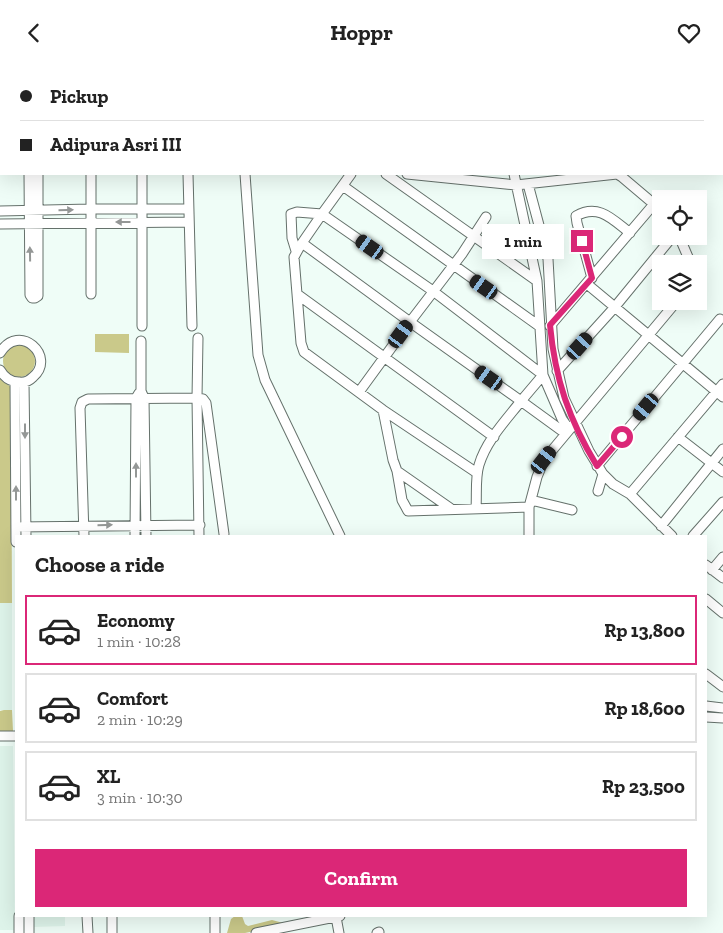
<!DOCTYPE html>
<html lang="en">
<head>
<meta charset="utf-8">
<style>
  body { margin:0; font-family:"Zilla Slab",serif; background:#f6f6f6; color:#222; height:100vh; display:flex; flex-direction:column; font-size:19px; white-space:nowrap }
  * { box-sizing:border-box; margin:0 }
  p { font-size:16px; color:#767676 }
  .icon { flex:none; width:28px; height:28px; fill:none; stroke:currentColor; stroke-width:2; stroke-linecap:round; stroke-linejoin:round }
  .map { position:relative; flex:1; overflow:hidden }
  .panel { position:absolute; left:15px; top:470px; width:692px; height:382px; display:flex; flex-direction:column; background:#fff; border-radius:0px; box-shadow:0 5px 20px #0002 }
  .panel>* { flex:none }
  .banner { position:absolute; left:0px; top:0px; width:724px; height:110px; box-shadow:0 5px 20px #0002; display:grid; align-content:center; height:110px; padding:0 20px; background:#fff }
  .fabs { position:absolute; left:652px; top:125px; display:grid; gap:10px }
  .fabs a { display:grid; place-items:center; width:55px; height:55px; border-radius:0px; background:#fff; box-shadow:0 5px 20px #0002; font-size:25px }
  .end { position:absolute; width:22px; height:22px; margin:-11px; border:6px solid #db2777; background:#fff; box-shadow:0 0 0 2px #fff }
  .from { border-radius:50% }
  .bubble { position:absolute; height:35px; border-radius:0px; background:#fff; box-shadow:0 5px 20px #0002; font-size:16px; font-weight:800; line-height:35px; text-align:center }
  .car { position:absolute; width:15px; height:30px; margin:-15px -8px; border-radius:6px; box-shadow:0 0 4px 1px #0007; background:linear-gradient(#222 24%,#8ab4d8 0 40%,#222 0 76%,#8ab4d8 0 86%,#222 0) }
  .banner b { display:flex; align-items:center; gap:18px; height:48px; font-size:19px }
  .banner b+b { border-top:1px solid #e0e0e0 }
  .banner i { width:12px; height:12px; background:#222 }
  ul { padding:0; list-style:none }
  li { display:flex; align-items:center; gap:15px; height:70px; margin:0 10px 8px; padding:0 10px; border:2px solid #e0e0e0; border-radius:0px }
  li div { flex:1 }
  li b { display:block; font-size:19px }
  li em { font-style:normal; font-weight:800 }
  li.on { border-color:#db2777 }
  li>.icon { width:45px; height:45px; stroke-width:1.5 }
  h2 { padding:0 20px; font-size:22px; line-height:60px }
  .primary-button { display:flex; gap:10px; margin-top:auto; padding:10px 20px }
  .primary-button a { flex:1; height:58px; border-radius:0px; background:#db2777; color:#fff; font-size:20px; font-weight:800; line-height:58px; text-align:center }
  header { display:flex; justify-content:space-between; align-items:center; height:65px; padding:0 20px; background:#fff; font-size:22px; font-weight:800 }
  .map>svg:first-child { display:block }
  .built { fill:#def4ea }
  .green { fill:#cac98a }
  .lines { fill:none; stroke-linecap:round; stroke-linejoin:round }
  .river { stroke:#9ad8f3; stroke-width:15 }
  .minor-casing { stroke:#65716b; stroke-width:11 }
  .minor { stroke:#fff; stroke-width:9 }
  .oneway { fill:#949796 }
  .route { stroke:#db2777; stroke-width:6 }
</style>
</head>
<body>
<header><svg class="icon" aria-label="back" viewBox="0 0 24 24"><path d="M15 5l-7 7 7 7"/></svg>Hoppr<svg class="icon" aria-label="heart" viewBox="0 0 24 24"><path d="M12 20l-8-8c-3-5 5-10 8-4 3-6 11-1 8 4z"/></svg></header>
<div class="map">
<svg width="723" height="868" viewBox="0 0 723 868">
  <rect width="100%" height="100%" fill="#effdf7"/>
  <path class="built" d="M0,538H12V645H0Z
    M0,681H13L15,865H0Z
    M34,851H65V861L34,862Z"/>
  <path class="green" d="M95,269H129V288L95,287Z
    M3 296a16 16 0 1 1 32 0a16 16 0 1 1-32 0Z
    M0,314L11,322L12,538H0Z
    M4,645H12L13,666L10,669H0V646Z
    M235,851H242L245,859L248,861L272,855L287,859L245,868H227L231,854Z"/>
  <g class="lines">
    <path class="river" d="M653,0V1
      M722,78H723"/>
    <g class="minor-casing">
      <path id="minor" d="M161,0L163,1
        M300,0L304,1
        M490,0L491,1
        M519,0V1
        M554,0V1
        M119,1L120,0
        M187,1V0
        M222,1L223,0
        M259,1L260,0
        M340,1L341,0
        M375,1V0
        M407,1L408,0
        M441,1L442,0
        M477,1V0
        M678,1L680,0
        M722,19H723
        M29,109L30,230L32,233H35L38,231V109
        M91,109V229
        M188,109L192,261
        M245,109L258,290L265,315L340,471
        M386,109L537,216
        M407,109L516,120L617,109L622,112L661,145
        M514,109L537,216L543,310L562,354L569,364
        M528,119L548,194L553,284L564,333L589,386L603,409L613,419L630,429L672,471
        M343,121L539,261
        M0,146L91,144H189
        M0,159L189,157
        M679,171L691,199
        M300,181L294,192L297,229L494,372
        M296,186L292,173L291,149L297,147L322,149L302,178L410,257L521,336L543,310L433,226L322,149L351,109
        M592,213L577,158L576,151C599,138 613,155 630,168
        M587,219L723,332
        M297,229L301,278L304,287L383,345L477,408
        M142,261V109
        M550,261L654,139
        M198,273L197,333L203,334L206,338L224,469
        M141,276V326L144,333L146,471
        M0,288C19,256 57,292 33,312C29,316 24,318 19,317C10,317 4,312 0,305
        M557,306L614,243L673,171
        M15,317L16,477
        M24,317L26,471
        M359,327L410,257L462,189L486,152
        M383,345L393,395L397,406L450,443
        M678,372L723,407
        M597,401L720,254
        M397,406L402,435L408,446L529,442
        M598,426L603,409
        M630,429L723,319
        M531,435L572,445
        M476,443C477,429 475,413 479,400C486,376 506,355 521,336L565,368
        M661,461L723,384
        M16,462L200,460
        M84,471L80,343L82,337L88,334L197,333L199,471
        M135,471L136,333L139,328
        M529,471V442L537,412L544,395L677,236
        M693,471L723,437
        M706,500L723,513
        M712,505L723,492
        M706,534L723,548
        M706,609L723,622
        M706,641L723,643
        M706,652L723,653
        M0,671H16
        M19,851V868
        M29,851V868
        M87,851L88,868
        M112,851V868
        M336,852L339,868
        M215,868V851
        M256,868L340,851
        M377,868L379,867"/>
    </g>
    <use href="#minor" class="minor"/>
  </g>
  <defs><path id="oneway-solid" d="M-6-.8H1V-3.2L6.5 0L1 3.2V.8H-6Z" transform="scale(1.25)"/></defs>
  <g class="oneway">
    <use href="#oneway-solid" transform="translate(66 145) rotate(-2)"/>
    <use href="#oneway-solid" transform="translate(123 157) rotate(180)"/>
    <use href="#oneway-solid" transform="translate(30 189) rotate(-91)"/>
    <use href="#oneway-solid" transform="translate(25 366) rotate(90)"/>
    <use href="#oneway-solid" transform="translate(136 405) rotate(-90)"/>
    <use href="#oneway-solid" transform="translate(16 428) rotate(-90)"/>
    <use href="#oneway-solid" transform="translate(105 460) rotate(-1)"/>
  </g>
  <g class="lines">
    <path class="route" d="M582,176L592,213L550,260C555,314 569,355 597,401L622,372"/>
  </g>
</svg>
<div class="fabs">
<a><svg class="icon" aria-label="locate" viewBox="0 0 24 24"><circle cx="12" cy="12" r="6"/><path d="M12 2v4M12 18v4M2 12h4M18 12h4"/></svg></a>
<a><svg class="icon" aria-label="layers" viewBox="0 0 24 24"><path d="M12 4l9 5-9 5-9-5zM3 14l9 5 9-5"/></svg></a>
</div>
<i class="end from" style="left:622px;top:372px"></i>
<i class="end" style="left:582px;top:176px"></i>
<div class="bubble" style="left:482px;top:159px;width:82px">1 min</div>
<i class="car" style="left:370px;top:182px;rotate:305deg"></i>
<i class="car" style="left:484px;top:222px;rotate:305deg"></i>
<i class="car" style="left:401px;top:269px;rotate:36deg"></i>
<i class="car" style="left:580px;top:281px;rotate:42deg"></i>
<i class="car" style="left:489px;top:313px;rotate:305deg"></i>
<i class="car" style="left:646px;top:342px;rotate:220deg"></i>
<i class="car" style="left:544px;top:395px;rotate:38deg"></i>
<div class="banner">
<b><i class="from"></i>Pickup</b>
<b><i></i>Adipura Asri III</b>
</div>
<section class="panel">
<h2>Choose a ride</h2>
<ul>
<li class="on"><svg class="icon" aria-label="car" viewBox="0 0 24 24"><path d="M5 17H2v-5l4-1 3-4h7l3 4 3 1v5h-3M9 17h6M6 11h13"/><circle cx="7" cy="17" r="2"/><circle cx="17" cy="17" r="2"/></svg><div><b>Economy</b><p>1 min · 10:28</p></div><em>Rp 13,800</em></li>
<li><svg class="icon" aria-label="car" viewBox="0 0 24 24"><path d="M5 17H2v-5l4-1 3-4h7l3 4 3 1v5h-3M9 17h6M6 11h13"/><circle cx="7" cy="17" r="2"/><circle cx="17" cy="17" r="2"/></svg><div><b>Comfort</b><p>2 min · 10:29</p></div><em>Rp 18,600</em></li>
<li><svg class="icon" aria-label="car" viewBox="0 0 24 24"><path d="M5 17H2v-5l4-1 3-4h7l3 4 3 1v5h-3M9 17h6M6 11h13"/><circle cx="7" cy="17" r="2"/><circle cx="17" cy="17" r="2"/></svg><div><b>XL</b><p>3 min · 10:30</p></div><em>Rp 23,500</em></li>
</ul>
<div class="primary-button"><a>Confirm</a></div>
</section>
</div>
</body>
</html>
